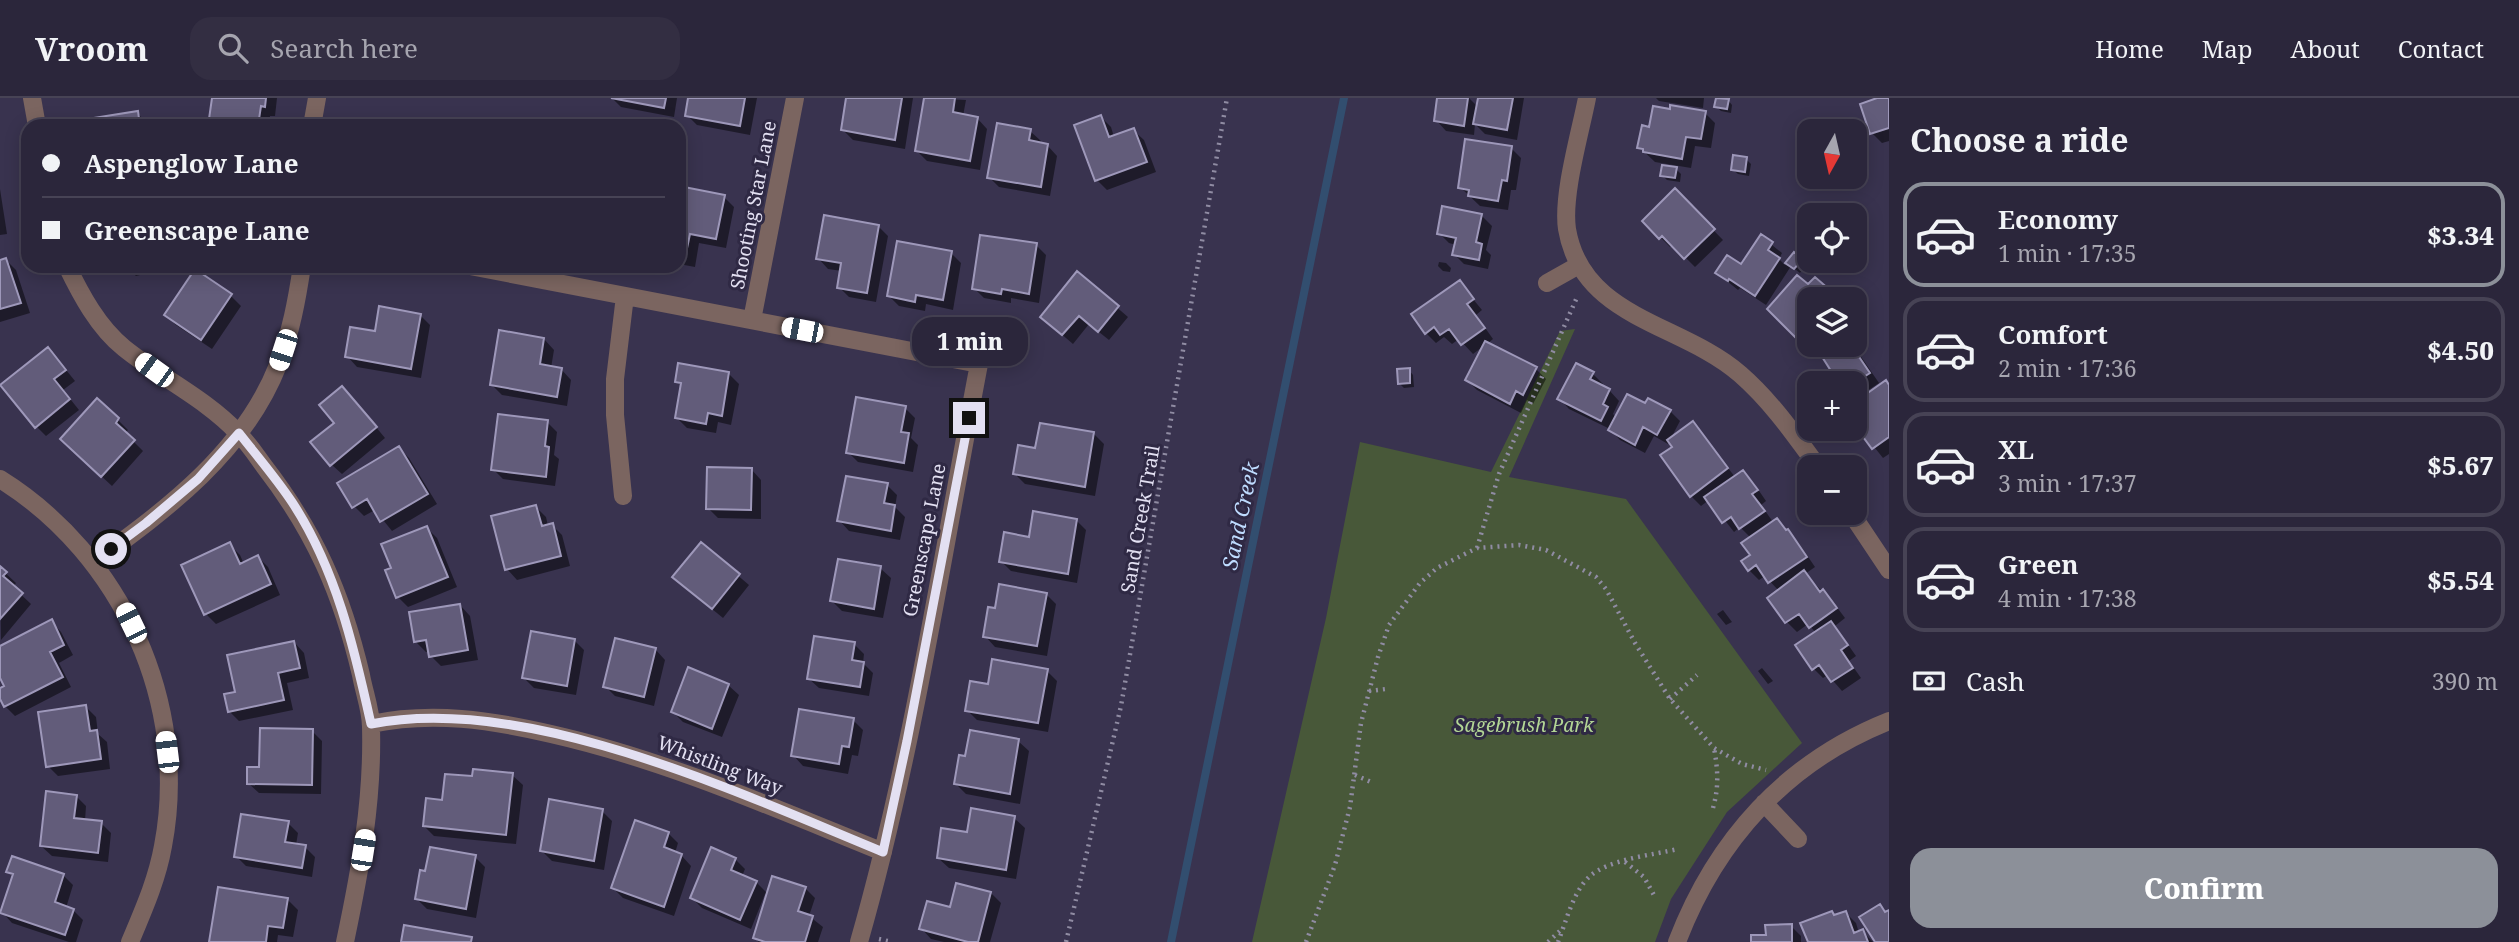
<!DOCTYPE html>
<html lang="en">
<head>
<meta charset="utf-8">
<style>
  body { margin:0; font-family:"Noto Serif",serif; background:#332e42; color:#f1f3f6; height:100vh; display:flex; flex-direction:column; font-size:26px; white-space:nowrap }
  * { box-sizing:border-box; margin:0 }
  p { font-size:23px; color:#a6a5af }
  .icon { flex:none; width:38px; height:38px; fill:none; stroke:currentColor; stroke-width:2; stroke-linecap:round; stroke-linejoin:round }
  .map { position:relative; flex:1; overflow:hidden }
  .details { display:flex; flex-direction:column; background:#2b263b; width:630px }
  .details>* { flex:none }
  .hud { position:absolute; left:21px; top:21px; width:665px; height:154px; border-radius:21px; box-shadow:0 4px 18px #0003,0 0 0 2px #474355; display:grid; align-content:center; height:154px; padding:0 21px; background:#2b263b }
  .needle { width:46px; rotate:188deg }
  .fabs { position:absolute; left:1797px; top:21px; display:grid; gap:14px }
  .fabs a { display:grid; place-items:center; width:70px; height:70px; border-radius:14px; background:#2b263b; box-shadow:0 4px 18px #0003,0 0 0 2px #474355; font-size:35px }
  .end { position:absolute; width:32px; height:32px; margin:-16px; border:9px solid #e3e0f2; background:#111; box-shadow:0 0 0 4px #111 }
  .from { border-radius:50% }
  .bubble { position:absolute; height:49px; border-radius:21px; background:#2b263b; box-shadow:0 4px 18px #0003,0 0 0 2px #474355; font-size:23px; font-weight:800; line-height:49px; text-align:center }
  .car { position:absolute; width:21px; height:42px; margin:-21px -10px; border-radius:9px; box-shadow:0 0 5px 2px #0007; background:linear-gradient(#fff 24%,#345 0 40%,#fff 0 76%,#345 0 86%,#fff 0) }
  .hud b { display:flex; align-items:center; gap:24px; height:66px; font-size:26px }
  .hud b+b { border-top:2px solid #474355 }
  .hud i { width:18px; height:18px; background:#f1f3f6 }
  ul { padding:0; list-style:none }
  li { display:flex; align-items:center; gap:21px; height:105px; margin:0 14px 10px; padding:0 7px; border:4px solid #474355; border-radius:21px }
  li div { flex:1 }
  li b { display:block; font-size:26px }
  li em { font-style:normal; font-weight:800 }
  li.active { border-color:#8c9099 }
  li>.icon { width:63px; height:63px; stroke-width:1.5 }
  h2 { padding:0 21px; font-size:32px; line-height:84px }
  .pay { display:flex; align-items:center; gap:18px; height:77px; padding:0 21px; font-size:26px }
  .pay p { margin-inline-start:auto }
  .button { display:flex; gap:14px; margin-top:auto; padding:14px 21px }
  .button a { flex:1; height:80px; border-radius:21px; background:#8c9099; color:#fff; font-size:28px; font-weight:800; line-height:80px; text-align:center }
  header { display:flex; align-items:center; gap:42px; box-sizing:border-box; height:98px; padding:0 35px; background:#2b263b; border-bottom:2px solid #474355 }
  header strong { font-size:33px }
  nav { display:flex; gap:38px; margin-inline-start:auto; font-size:24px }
  .search { width:490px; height:63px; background:#332e42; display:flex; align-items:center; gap:18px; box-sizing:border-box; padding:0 24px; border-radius:21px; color:#a6a5af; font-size:26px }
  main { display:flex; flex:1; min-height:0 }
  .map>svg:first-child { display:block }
  .green { fill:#485839 }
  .shadow { fill:#0007; fill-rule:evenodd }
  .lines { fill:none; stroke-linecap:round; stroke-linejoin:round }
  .stream { stroke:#324e6f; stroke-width:8 }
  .building { fill:#625c7a; stroke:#9e98ba; stroke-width:2 }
  .path { stroke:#908ca3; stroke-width:4.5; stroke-dasharray:2 5; stroke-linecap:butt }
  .minor { stroke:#7b6560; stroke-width:18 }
  .route { stroke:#e3e0f2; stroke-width:9 }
  .labels { text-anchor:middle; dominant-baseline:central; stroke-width:6; stroke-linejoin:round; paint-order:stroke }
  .street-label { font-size:19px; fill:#e3e0f2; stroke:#2f2944 }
  .park-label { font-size:19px; font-style:italic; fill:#b3d695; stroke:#2f2944 }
  .water-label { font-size:21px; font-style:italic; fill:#bfdcff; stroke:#2f2944 }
</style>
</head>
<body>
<header>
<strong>Vroom</strong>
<div class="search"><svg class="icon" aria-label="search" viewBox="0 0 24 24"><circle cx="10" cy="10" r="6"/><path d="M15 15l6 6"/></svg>Search here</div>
<nav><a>Home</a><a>Map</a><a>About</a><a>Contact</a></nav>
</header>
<main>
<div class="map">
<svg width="1889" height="844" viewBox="0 0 1889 844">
  <rect width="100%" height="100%" fill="#39334f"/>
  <path class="green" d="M1575,231L1509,379L1626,401L1802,645L1727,714L1671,801L1655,844H1252L1326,520L1360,344L1491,374L1560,233Z"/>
  <path class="shadow" d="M213,0H277L275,18H270L269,28H210Z
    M612,0H677L674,19L621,9Z
    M690,0H757L750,37L697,27L687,17Z
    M848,0H913L905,51L853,42L843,32Z
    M926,0L966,2L963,18L977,20L987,31L980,72L927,63L917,53Z
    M1439,0H1469L1478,9L1480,0H1524L1517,42L1485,36L1475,26L1474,37L1446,33L1436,22Z
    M1656,0H1704L1703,10L1659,3Z
    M1880,0H1889V43L1882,45L1872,35Z
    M1728,2L1732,7L1731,15L1721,13L1716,8Z
    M137,14L148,28H90Z
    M1705,15L1715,25L1711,50L1695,48L1691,70L1655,64L1639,49L1650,31Z
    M1101,19L1111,29L1114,39L1133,32L1144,42L1156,74L1107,92L1097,82Z
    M370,24L390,28H369Z
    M1030,33L1041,43L1040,46L1047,47L1057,58L1050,98L999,89L989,79Z
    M1511,50L1521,60L1516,92H1511L1508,112L1480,108L1460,89Z
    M1746,61L1751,66L1749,78L1738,76L1733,72Z
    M1676,71L1681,76L1680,84L1667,82L1662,77Z
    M679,90L724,99L734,109L726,150L699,145L695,169L679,166Z
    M0,91L7,136L0,137Z
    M1675,93L1723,142L1695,169L1673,147L1670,149L1644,123Z
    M1482,118L1492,128L1486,152L1491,157L1488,171L1464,166L1454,156L1456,147L1449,145L1439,135Z
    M878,128L888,138L876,204L849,199L839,189L842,173L828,171L818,160Z
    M1762,139L1782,155L1779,161L1785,167L1794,156L1806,166L1800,175L1791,168L1766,207L1740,190L1738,192L1717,175L1742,168Z
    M1036,147L1046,157L1039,205L1011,200V205L984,200L974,190Z
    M951,155L961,165L953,212L926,206L925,213L899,208L889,198Z
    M6,162L16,172L30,215L0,224V164Z
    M1439,164L1446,165L1451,170L1450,174L1443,173L1438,168Z
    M126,168H176L136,178Z
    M1078,176L1128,219L1109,242L1089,226L1073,246L1052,228Z
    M1459,184L1482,212L1476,217L1493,241L1487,246L1536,271L1546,281L1533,306L1527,302L1521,315L1477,292L1467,282L1485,247L1473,256L1459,241L1452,246L1444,239L1436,245L1426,235Z
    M1808,188L1829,193L1837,201H1810V247H1819L1813,254L1769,211Z
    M231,198L241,208L212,251L176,227L166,217Z
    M420,217L430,227L421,280L357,269L347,258L376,235Z
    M544,241L554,252L551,270L561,271L571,282L567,308L502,297L492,287Z
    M1831,247H1853L1879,285L1855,301V285H1829L1824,279L1833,273Z
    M58,262L75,283L63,292L79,312L46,338L36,328Z
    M1409,272L1413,277L1414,289L1404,290L1399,285Z
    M1592,275L1603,286L1601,288L1609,292L1619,303L1613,316L1616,319L1646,307L1670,313L1680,323L1670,342L1693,325L1735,379L1743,374L1753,384L1766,403L1761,407L1773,424L1777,422L1798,444L1815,469L1805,476L1833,504L1845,520L1835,528L1856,558L1849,563L1861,580L1842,593L1828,577L1823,580L1813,570L1816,535L1808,526L1797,534L1787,524L1769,500L1779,493L1765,478L1759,482L1749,472L1752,457L1751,440L1740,429L1734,434L1709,402L1701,408L1691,398L1674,349L1669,343L1668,346L1654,338L1645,355L1620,342L1610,331L1569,311L1559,300Z
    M729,276L739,286L731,327L718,324L716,335L687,330L677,320L682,289L677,283Z
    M1889,288V356L1883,360L1855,325V306Z
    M352,300L385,340L342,376L332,367L337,325Z
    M905,310L915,320L911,340L918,347L913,374L858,364L848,354Z
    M118,322L128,332L125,335L143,353L112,388L72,351Z
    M547,324L557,334L554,357L559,361L555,388L503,381L493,371Z
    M1094,336L1104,346L1095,398L1025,386L1015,376L1037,352Z
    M399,350L409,360L437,406L392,433L375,412L364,418L354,408Z
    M751,371L761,382V421L718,420L708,410Z
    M887,387L897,397L895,409L905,419L900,442L849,433L839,422Z
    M536,409L546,419L548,428L552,427L562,437L570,468L517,482L507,471Z
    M1076,422L1086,432L1077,485L1011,473L1001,463L1030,441Z
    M427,430L437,440L457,489L408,509L398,499L393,471Z
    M701,446L749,487L723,520L684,488Z
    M230,447L240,457L244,466L258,459L268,469L280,497L216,526L206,516Z
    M0,470L16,485L13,489L31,506L1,542Z
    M880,470L891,480L883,520L842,513L832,503Z
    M1046,496L1056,506L1047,558L995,549L985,538L996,512Z
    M460,507L470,518L478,562L441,568L431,558L430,553L426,554L416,544Z
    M1723,512L1732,524L1726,527L1717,516Z
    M51,523L61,534L73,557L59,565L71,589L15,618L5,608L0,598V592L6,589L0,577V550Z
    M574,542L584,552L576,597L534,590L524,580Z
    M294,544L304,555L309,580L287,585L293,612L239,623L229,613Z
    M854,546L864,556L863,565L873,575L869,598L819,590L808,580Z
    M655,551L665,562L654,608L615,598L605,588Z
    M1762,570L1773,583L1768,586L1758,573Z
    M1047,573L1057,583L1048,634L977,622L967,612L989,588Z
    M728,587L739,597L722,639L683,624L673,614Z
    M86,609L96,619L98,636L107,644L110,671L58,678L48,668Z
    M853,622L863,632L858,658L852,657L848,676L803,668L793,657Z
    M312,633L322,643L321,696L259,695L248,685L261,671Z
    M1018,643L1029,653L1020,706L966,696L956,686Z
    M512,677L523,687L516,746L434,738L424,728L444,704Z
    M76,698L86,708L85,723L101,725L111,735L108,764L52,758L41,748Z
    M602,713L612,723L604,772L552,763L542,753Z
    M1014,720L1025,730L1016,781L949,770L938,760L969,736Z
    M288,725L298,735L296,747L305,749L315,759L312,779L246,768L236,758Z
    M668,735L678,745L675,755L681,757L691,768L674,818L623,800L613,790ZM666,738H669L662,758Z
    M475,759L485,769L476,820L427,811L417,801Z
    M735,761L745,771L742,778L756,784L768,796L805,790L815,800L809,818L823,829L818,844H759L755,840L768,797L765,796L751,831L702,810L692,800Z
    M8,774L63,777L73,787L66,810L73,812L83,822L76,844H69L12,825L2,814L14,779Z
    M991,795L1001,805L990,844H944L931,841L921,830L951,812Z
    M288,802L298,812L293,839L278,837L277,844L211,843Z
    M1846,815L1856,825L1859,835L1862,833L1873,844H1810L1803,826Z
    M1791,828L1801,838V844H1753V839H1767Z"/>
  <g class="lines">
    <path class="stream" d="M1171,844L1344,0"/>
  </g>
  <path class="building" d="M212,0H266L265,9L261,8L258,28H208Z
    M611,0H666L664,10Z
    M688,0H745L740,28L685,18Z
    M846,0H902L895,42L841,32Z
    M924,0H955L953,14L978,19L970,63L915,53Z
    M1437,0H1468L1464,28L1434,23Z
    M1478,0H1513L1507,32L1473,26Z
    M1716,0L1729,1L1727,11L1714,9Z
    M1877,0H1889V30L1870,36L1860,6Z
    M1670,7L1706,13L1701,41L1686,39L1682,61L1643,54V51L1637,50L1642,27L1649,29L1653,8L1670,11Z
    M138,13L140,28H89L87,21Z
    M1101,17L1109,39L1134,30L1147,64L1095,83L1074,27Z
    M997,25L1031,31L1029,42L1048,46L1041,89L987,80Z
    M1465,41L1512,48L1507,83L1502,82L1498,103L1468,98L1469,92L1458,90Z
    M1733,57L1747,59L1745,74L1731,72Z
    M1662,67L1677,69L1675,80L1660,78Z
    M679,88L725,97L716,141L690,136L685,160L679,159Z
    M1675,90L1715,131L1684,161L1662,138L1659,141L1642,123Z
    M1442,108L1482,116L1476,144L1482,146L1479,162L1452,157L1456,140L1437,136Z
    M824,117L879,127L867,195L837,190L841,165L816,161Z
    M1761,136L1773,144L1768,152L1780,160L1755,198L1729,181L1728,183L1715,175L1727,157L1741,166Z
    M980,137L1037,145L1029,196L1002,191L1001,196L972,191Z
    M897,143L952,153L943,202L916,197L915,204L887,198Z
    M1794,154L1803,161L1794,171L1785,165Z
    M6,160L21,205L0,211V162Z
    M195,171L232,196L201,242L164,217Z
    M1077,173L1119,208L1098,234L1079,218L1062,237L1040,219Z
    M1797,177L1808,186L1815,179L1830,192L1821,201H1810V237L1802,246L1767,211Z
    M1460,182L1474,201L1467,206L1485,230L1461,247L1449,231L1440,237L1434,229L1425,236L1411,216Z
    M379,208L421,216L411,271L345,259L350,229L375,233Z
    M499,232L544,240L540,266L562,270L557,299L490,287Z
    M1485,243L1537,269L1523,297L1516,293L1510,306L1465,282Z
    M1829,247H1851L1870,275L1854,285H1827L1822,278L1831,273L1819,254Z
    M48,249L66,272L54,281L70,301L35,330L0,287Z
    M678,265L729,274L722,318L708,315L706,326L675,320L681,285L675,284Z
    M1576,265L1594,274L1590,281L1610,291L1603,306L1608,309L1601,323L1557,301Z
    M1410,270V285L1398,286L1397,271Z
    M1886,282L1889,287V339L1872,351L1855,328V304Z
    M342,288L377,329L330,368L310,344L334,325L319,307Z
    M1627,296L1645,305L1648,300L1671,312L1657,337L1643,329L1635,347L1608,332Z
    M856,299L906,308L901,334L909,335L904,365L846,355Z
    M97,300L119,320L116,325L135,342L101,379L60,341Z
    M498,316L548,322L545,348L549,349L546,379L491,372Z
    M1693,323L1728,370L1690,399L1660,357L1672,349L1667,342Z
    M1040,325L1094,334L1085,389L1013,376L1018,347L1035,350Z
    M399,348L428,396L380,424L367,401L352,410L337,385Z
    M707,369L752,370L751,412L706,411Z
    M1743,372L1758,392L1752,396L1765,413L1739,431L1731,419L1722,425L1704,399Z
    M846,378L888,385L884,405L895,407L891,433L837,423Z
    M536,407L542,428L553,425L561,458L505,472L491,418Z
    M1033,413L1077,421L1068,476L999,464L1004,434L1029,439Z
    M1777,420L1786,432L1788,431L1807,459L1768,485L1756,467L1748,473L1741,463L1750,457L1741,445Z
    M427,428L448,479L396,500L385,472L391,470L381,446Z
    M230,444L240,466L258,457L271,486L204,517L181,467Z
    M701,444L740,476L712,511L672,479Z
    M838,461L881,468L874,511L830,503Z
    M0,468L7,474L3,478L23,495L0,521Z
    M1804,472L1820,494L1823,491L1837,510L1809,530L1799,516L1785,525L1767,500Z
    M999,486L1047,495L1037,548L983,539L988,509L995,510Z
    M460,506L468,552L429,559L426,542L414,544L409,514Z
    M52,521L64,547L50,554L63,579L4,609L0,601V590L4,588L0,580V548Z
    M1831,523L1848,547L1841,552L1853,570L1831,584L1819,567L1812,572L1795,547Z
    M531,533L575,541L567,588L522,580Z
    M814,538L855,544L852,562L864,564L860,589L807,581Z
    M615,540L656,550L644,599L603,589Z
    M294,543L300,570L278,575L284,602L228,614L224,596L235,594L227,557Z
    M992,561L1048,571L1038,625L965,613L970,583L988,586Z
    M688,569L729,586L712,631L671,614Z
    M86,607L90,633L97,632L101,661L46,669L38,614Z
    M799,611L854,620L849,649L842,648L839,666L791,658Z
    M260,630L313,631L312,687L247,686V669H259Z
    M970,632L1019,641L1010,696L954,686L959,657L965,658Z
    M473,671L513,675L506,737L423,728L426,700L442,702L445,676L472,678Z
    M46,693L77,697L74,720L102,723L98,755L40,748Z
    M549,701L603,711L594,763L540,753Z
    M971,710L1015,718L1006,772L937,760L941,730L967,734Z
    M241,716L289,723L285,744L306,747L302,770L234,759Z
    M635,722L669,734L664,749L682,756L664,809L611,790Z
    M430,749L476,757L466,811L415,801L420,772L425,773Z
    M711,749L736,760L731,772L757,783L740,822L690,800Z
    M12,758L64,776L55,804L74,811L65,837L0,815L13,776L6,774Z
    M772,778L806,789L798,813L813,818L805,844H765L753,840Z
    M956,785L991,794L978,844H968L919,831L927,803L950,809Z
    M218,789L288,800L283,830L268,828L266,844H209Z
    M1880,806L1885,814L1889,812V844H1875L1859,819Z
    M1832,813L1834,817L1846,813L1854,835L1863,831L1868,844H1808L1800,825Z
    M1792,826V844H1751V837H1766L1765,827Z
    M404,827L472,839L471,844H401Z"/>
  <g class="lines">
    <path class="path" d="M1477,450L1499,376L1578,197
      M1369,593L1386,591
      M1670,601L1697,577
      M1355,677L1371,684
      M1713,710C1719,689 1718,672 1714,650
      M1625,764L1644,779L1655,799
      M879,841L892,844
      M1066,844L1121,608L1227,0
      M1306,844L1335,767L1350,709L1361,625L1378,559L1389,527L1420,485L1437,470L1477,450L1519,447L1546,452L1596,479L1606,491L1635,545L1670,601L1714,650L1742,666L1766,672
      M1548,844L1563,830
      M1558,844C1566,824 1573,794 1589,779C1608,761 1653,757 1678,751"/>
    <path class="minor" d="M32,0L37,28
      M1587,0C1580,36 1562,97 1567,131C1582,221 1682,225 1740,276C1771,303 1794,336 1818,369
      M312,28L317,0
      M67,168C81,197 98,229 124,250C161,280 205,300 238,335C248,345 256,357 264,368C315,434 342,496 361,577C364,594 371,612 371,629C373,703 360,773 345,844
      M470,168L979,266C942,459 913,655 859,844
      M1547,185L1579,167
      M752,222L795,0
      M0,381C122,457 190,606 163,748C157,782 143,813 130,844
      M623,398L615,317V281L625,198
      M1851,415L1889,472
      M94,464C167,411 244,354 278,267C291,235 297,201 302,168
      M371,626C432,613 491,622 551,636C666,662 774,710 883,754
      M1764,705L1798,741
      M1677,844C1716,742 1786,664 1889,623"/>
  </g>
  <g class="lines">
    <path class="route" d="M111,451L146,425L198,381L239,335C257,358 276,380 292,404C336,471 354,549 371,626C527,595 739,695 883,754L907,643L969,320"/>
  </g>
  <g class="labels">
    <g class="street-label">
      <text transform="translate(753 107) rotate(-79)">Shooting Star Lane</text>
      <text transform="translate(1140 421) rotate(-80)">Sand Creek Trail</text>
      <text transform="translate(924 442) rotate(-79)">Greenscape Lane</text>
      <text transform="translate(720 667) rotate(21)">Whistling Way</text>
    </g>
    <g class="park-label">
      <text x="1524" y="627">Sagebrush Park</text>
    </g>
    <g class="water-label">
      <text transform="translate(1240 418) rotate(-78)">Sand Creek</text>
    </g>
  </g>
</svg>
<div class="fabs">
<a><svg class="needle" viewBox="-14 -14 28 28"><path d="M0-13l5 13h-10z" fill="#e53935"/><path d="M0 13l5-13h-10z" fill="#a6a5af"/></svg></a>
<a><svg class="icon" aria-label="locate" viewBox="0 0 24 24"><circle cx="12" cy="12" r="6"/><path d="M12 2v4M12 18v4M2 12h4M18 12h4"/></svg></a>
<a><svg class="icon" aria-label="layers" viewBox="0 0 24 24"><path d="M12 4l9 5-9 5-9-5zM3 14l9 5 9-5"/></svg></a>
<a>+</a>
<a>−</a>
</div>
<i class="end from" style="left:111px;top:451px"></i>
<i class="end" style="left:969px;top:320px"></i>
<div class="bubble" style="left:912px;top:219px;width:116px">1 min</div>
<i class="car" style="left:802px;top:232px;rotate:281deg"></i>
<i class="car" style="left:283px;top:252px;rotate:198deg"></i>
<i class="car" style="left:154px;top:272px;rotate:306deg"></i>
<i class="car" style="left:131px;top:525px;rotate:334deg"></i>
<i class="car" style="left:167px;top:654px;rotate:353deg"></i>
<i class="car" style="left:363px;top:752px;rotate:9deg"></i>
<div class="hud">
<b><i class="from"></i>Aspenglow Lane</b>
<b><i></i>Greenscape Lane</b>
</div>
</div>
<section class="details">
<h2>Choose a ride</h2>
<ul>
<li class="active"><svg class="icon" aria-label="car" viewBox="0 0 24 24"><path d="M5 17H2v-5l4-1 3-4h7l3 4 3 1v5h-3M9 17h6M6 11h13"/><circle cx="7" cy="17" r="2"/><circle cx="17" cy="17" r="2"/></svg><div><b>Economy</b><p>1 min · 17:35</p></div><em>$3.34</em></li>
<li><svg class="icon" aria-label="car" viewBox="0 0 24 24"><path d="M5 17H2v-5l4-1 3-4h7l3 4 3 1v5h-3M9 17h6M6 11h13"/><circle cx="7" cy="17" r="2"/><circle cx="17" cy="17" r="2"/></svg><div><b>Comfort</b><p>2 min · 17:36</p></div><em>$4.50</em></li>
<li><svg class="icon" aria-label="car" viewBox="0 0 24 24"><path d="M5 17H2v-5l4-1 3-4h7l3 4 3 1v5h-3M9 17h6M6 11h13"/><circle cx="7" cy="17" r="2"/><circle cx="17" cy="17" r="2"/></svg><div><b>XL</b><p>3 min · 17:37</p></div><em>$5.67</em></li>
<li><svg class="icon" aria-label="car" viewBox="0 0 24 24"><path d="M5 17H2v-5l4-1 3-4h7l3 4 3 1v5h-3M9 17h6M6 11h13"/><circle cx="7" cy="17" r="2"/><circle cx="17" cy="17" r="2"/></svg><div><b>Green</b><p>4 min · 17:38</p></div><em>$5.54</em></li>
</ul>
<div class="pay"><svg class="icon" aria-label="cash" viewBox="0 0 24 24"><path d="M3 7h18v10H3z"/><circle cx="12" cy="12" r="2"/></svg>Cash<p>390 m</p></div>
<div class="button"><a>Confirm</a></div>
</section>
</main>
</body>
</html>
